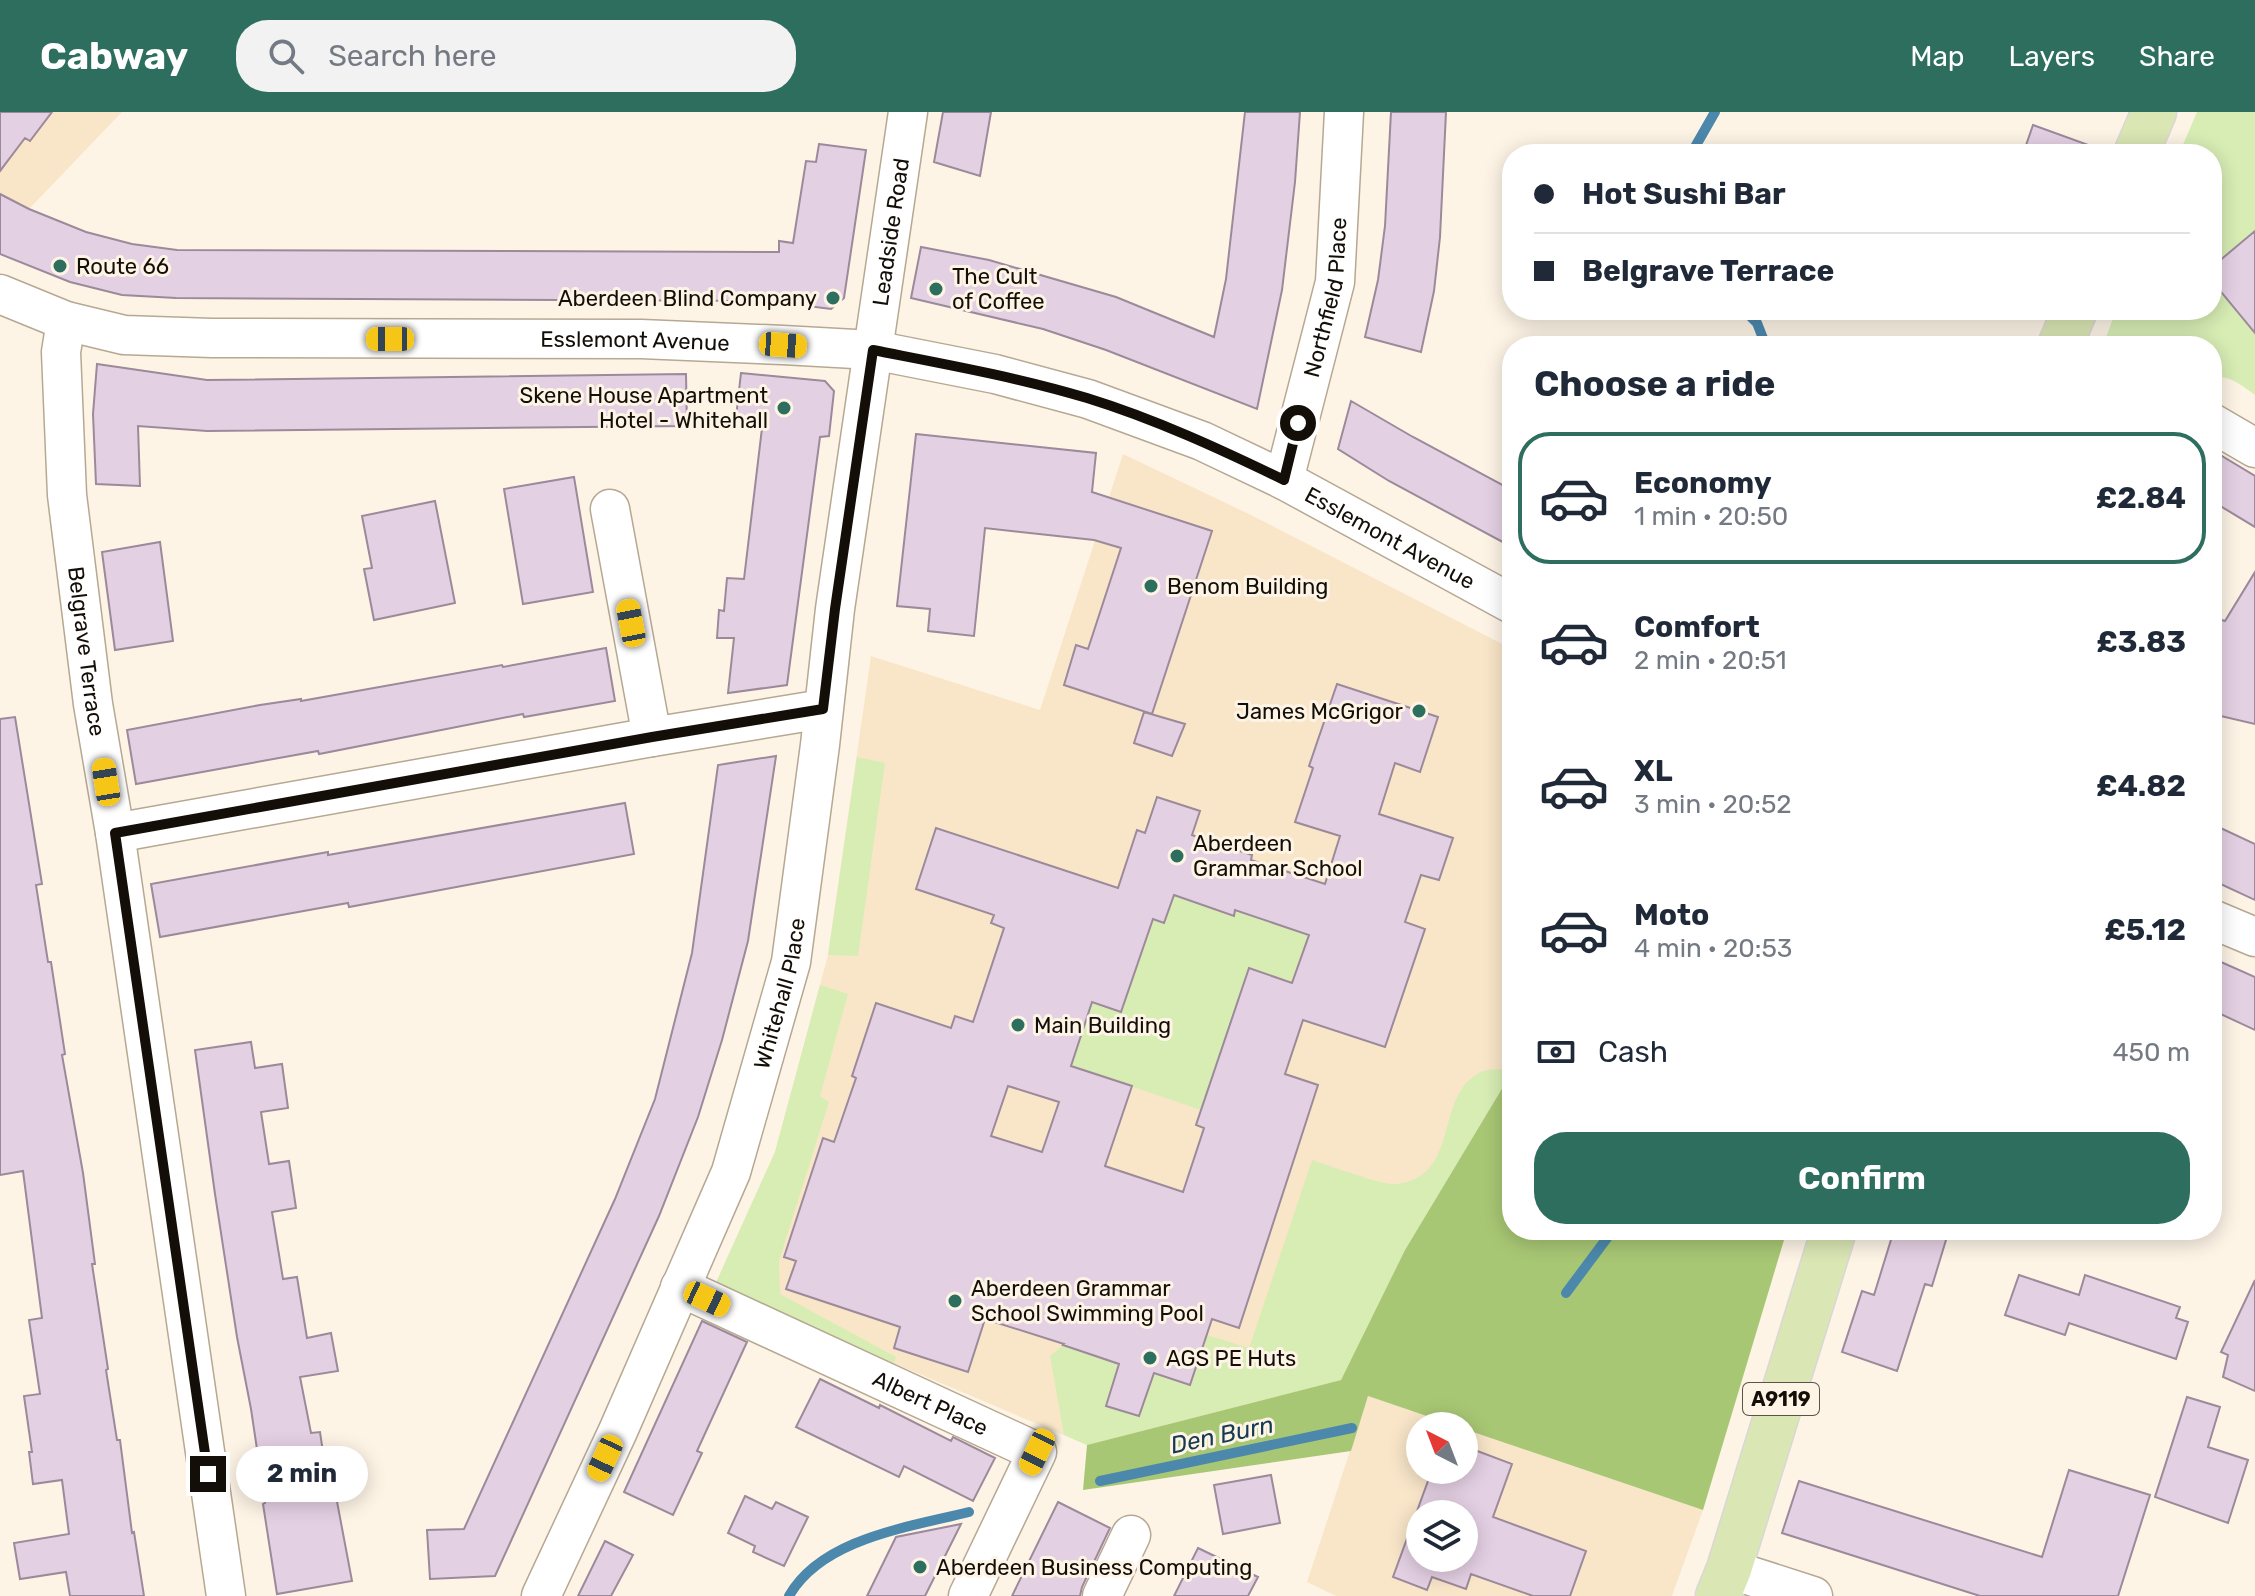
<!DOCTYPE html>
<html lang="en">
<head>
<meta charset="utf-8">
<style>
  body { margin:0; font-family:Rubik,sans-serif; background:#f2f2f3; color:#1f2937; height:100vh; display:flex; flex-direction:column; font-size:30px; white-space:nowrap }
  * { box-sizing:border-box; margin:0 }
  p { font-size:26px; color:#747a83 }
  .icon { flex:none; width:44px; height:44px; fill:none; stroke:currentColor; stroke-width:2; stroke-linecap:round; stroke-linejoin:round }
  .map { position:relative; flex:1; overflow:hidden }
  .drawer { position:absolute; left:1502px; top:224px; width:720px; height:904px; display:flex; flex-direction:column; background:#fff; border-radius:32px; box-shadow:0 4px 20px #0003 }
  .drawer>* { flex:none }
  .hud { position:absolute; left:1502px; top:32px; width:720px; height:176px; border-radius:32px; box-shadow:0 4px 20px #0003; display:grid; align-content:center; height:176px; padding:0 32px; background:#fff }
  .needle { width:52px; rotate:318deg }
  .tools { position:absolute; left:1406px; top:1300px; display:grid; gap:16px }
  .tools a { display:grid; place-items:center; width:72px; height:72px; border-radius:50%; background:#fff; box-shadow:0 4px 20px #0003; font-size:40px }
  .end { position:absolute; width:36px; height:36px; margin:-18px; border:10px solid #130e07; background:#fff; box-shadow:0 0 0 4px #fff }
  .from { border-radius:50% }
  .bubble { position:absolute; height:56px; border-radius:28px; background:#fff; box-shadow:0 4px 20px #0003; font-size:26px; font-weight:700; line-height:56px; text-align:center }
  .car { position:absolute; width:24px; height:48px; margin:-24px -12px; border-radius:10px; box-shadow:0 0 6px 2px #0007; background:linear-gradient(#f5c518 24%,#345 0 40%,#f5c518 0 76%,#345 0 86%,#f5c518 0) }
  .hud b { display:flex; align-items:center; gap:28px; height:76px; font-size:30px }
  .hud b+b { border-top:2px solid #e0e1e3 }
  .hud i { width:20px; height:20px; background:#1f2937 }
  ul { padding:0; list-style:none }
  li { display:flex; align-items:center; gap:24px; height:132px; margin:0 16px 12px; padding:0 16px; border:4px solid transparent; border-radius:32px }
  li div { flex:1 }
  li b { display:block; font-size:30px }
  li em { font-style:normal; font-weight:700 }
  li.on { border-color:#2d6e5e }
  li>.icon { width:72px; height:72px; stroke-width:1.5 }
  h2 { padding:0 32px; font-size:36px; line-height:96px }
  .pay { display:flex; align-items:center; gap:20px; height:88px; padding:0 32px; font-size:30px }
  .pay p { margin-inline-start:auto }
  .action { display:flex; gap:16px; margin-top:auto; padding:16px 32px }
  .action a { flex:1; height:92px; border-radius:32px; background:#2d6e5e; color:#fff; font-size:32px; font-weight:700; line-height:92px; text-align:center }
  header { display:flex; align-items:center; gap:48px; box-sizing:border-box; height:112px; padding:0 40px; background:#2d6e5e; color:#fff }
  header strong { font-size:38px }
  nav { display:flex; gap:44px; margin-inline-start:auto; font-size:28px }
  .search { width:560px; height:72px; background:#f2f2f3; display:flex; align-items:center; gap:20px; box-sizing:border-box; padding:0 28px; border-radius:32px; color:#747a83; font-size:30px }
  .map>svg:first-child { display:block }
  .built { fill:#f9e6c9; fill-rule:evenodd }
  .green { fill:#d7edb4 }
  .forest { fill:#a8c774 }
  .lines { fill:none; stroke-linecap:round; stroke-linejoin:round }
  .stream { stroke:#4c88ac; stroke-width:10 }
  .building { fill:#e4d0e3; stroke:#9c899a; stroke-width:2; fill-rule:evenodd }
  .minor-casing { stroke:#b6a892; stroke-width:41 }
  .major-casing { stroke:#d9d8d7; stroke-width:47 }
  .minor { stroke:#fff; stroke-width:38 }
  .major { stroke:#dae6b4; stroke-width:44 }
  .route { stroke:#130e07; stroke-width:10 }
  .poi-dot { fill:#2d6e5e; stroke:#fdf4e6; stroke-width:3 }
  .labels { text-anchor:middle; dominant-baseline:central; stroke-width:6; stroke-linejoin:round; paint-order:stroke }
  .shield { fill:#fdf4e6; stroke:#59534a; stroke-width:2 }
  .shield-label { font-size:20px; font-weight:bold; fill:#130e07 }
  .street-label { font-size:22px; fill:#130e07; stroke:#fdf4e6 }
  .poi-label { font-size:22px; fill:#130e07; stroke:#fdf4e6; text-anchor:start }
  .water-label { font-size:24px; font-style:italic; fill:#153a51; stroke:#fdf4e6 }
</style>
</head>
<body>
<header>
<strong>Cabway</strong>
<div class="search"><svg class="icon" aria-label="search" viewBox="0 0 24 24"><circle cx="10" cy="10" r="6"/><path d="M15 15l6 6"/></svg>Search here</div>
<nav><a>Map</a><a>Layers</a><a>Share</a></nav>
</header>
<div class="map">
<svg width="2255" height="1484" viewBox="0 0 2255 1484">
  <rect width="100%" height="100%" fill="#fdf4e6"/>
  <path class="built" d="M0,0H122L29,97L0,82Z
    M1123,342L1251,403L1512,537V960L1405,1138L1341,1268L1087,1333L714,1175L775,1040L828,843L871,544L1040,598Z
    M1368,1284L1456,1314H1420V1358H1464V1317L1703,1398L1672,1484H1336L1307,1470ZM1420,1402H1464V1446H1420Z"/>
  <path class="green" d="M2197,0H2255V119L2212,155V42H2179Z
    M2212,169L2255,221V283C2241,273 2230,263 2212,265V234H2103L2116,198H2212Z
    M857,645L885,651L858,844L828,843Z
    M1174,783L1233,803L1235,798L1309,823L1292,871L1249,857L1201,998L1071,954L1092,890L1122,900L1137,854L1147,805L1164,811Z
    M820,873L848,882L820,984L829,990L779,1149L780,1182L896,1245L894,1251L714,1175L775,1040Z
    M1512,957V960L1405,1138L1341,1268L1087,1333L1064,1323L1050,1244L1063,1233L1119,1252L1106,1293L1139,1304L1154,1261L1190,1273L1201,1240L1162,1209L1249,1236L1312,1048C1328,1053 1384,1074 1396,1072C1462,1065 1433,982 1481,960C1489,956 1503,958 1512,957Z"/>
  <path class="forest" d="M1512,960V1118H1787L1703,1398L1464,1317V1314H1456L1368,1284L1351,1339L1083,1378L1087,1333L1341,1268L1405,1138Z"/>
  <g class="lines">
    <path class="stream" d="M1691,42L1715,0
      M1744,198L1757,211L1766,234
      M1566,1181L1613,1118
      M1100,1369L1352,1316
      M789,1484C822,1426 910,1415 969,1400"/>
  </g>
  <path class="building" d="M0,0H52L30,29L25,26L0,59Z
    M943,0H991L980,64L934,50Z
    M1245,0H1300L1295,70L1282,178L1257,297L1106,238L1043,217L911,186L921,135L989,148L1116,185L1214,225L1226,167Z
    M1391,0H1446L1440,125L1434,179L1421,240L1365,225L1378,168L1385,114Z
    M2033,13L2105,39L2104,42H2023Z
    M819,32L866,38L844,186L831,197L769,189L176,186L122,183L70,170L0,142V82L29,97L86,120L132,132L177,138L779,140V129L793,131L806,49L816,50Z
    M2255,119V221L2212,169V155Z
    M97,252L207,268L686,262L687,314L207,319L138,314L140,374L96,372L93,302Z
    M741,261L825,269L834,279L829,324L820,325L787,573L728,581L734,526H717L719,498L724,499L727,466L744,467L762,316L750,314H735Z
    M1351,289L1413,325L1512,378V435L1389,369L1338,337Z
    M916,322L1096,341L1092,380L1212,419L1152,602L1064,573L1076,533L1088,537L1121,436L1094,428L985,416L974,524L928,519L930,497L897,494Z
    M2212,338L2255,364V415L2212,389Z
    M574,365L593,480L523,492L504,377Z
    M435,389L455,491L374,508L364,457L372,456L362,404Z
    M160,430L173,529L115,538L102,440Z
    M2255,460V612L2212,602V505L2225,509Z
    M606,536L615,589L524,605L523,602L319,642L318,639L136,672L127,618L260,593L301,587V589L502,553L503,555Z
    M1337,572L1438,605L1420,660L1395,651L1379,702L1453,726L1439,768L1421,763L1405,810L1425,817L1385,935L1303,908L1285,962L1318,973L1296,1041L1239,1216L1212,1207L1190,1273L1154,1261L1139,1304L1106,1294L1119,1252L1063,1233L1064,1232L985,1207L968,1260L894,1236L900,1215L786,1177L796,1149L784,1145L823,1026L834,1030L856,966L852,964L876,891L951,916L955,904L973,910L1004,816L991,811L994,803L916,777L936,716L1118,776L1137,718L1145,721L1157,685L1200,699L1192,723L1252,743L1251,748L1325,772L1340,724L1295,710L1313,656L1309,654ZM1174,783L1234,804L1235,798L1309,823L1292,871L1249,856L1196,1013L1204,1016L1183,1080L1105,1054L1132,974L1071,954L1092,890L1121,900L1153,807L1164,811ZM1008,974L1059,990L1042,1040L991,1024Z
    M1144,600L1185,612L1172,644L1134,631Z
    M15,605L42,772L36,773L48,850H51L65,942L62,943L83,1061L95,1152H92L108,1257L106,1258L117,1328H120L132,1421L134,1420L144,1484H70L66,1460L20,1467L14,1431L69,1422L62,1368L33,1372L29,1340H32L24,1284L40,1282L29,1208L42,1206L23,1059L0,1063V607Z
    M776,644L748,829L722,928L698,1005L659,1104L495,1464L430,1467L427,1418L464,1417L615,1087L655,987L692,841L718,653Z
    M625,691L634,742L349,795L348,791L160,825L151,772L328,740V743Z
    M2212,712L2255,732V788L2212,768Z
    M2212,846L2255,865V918L2212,898Z
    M251,930L255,956L282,952L288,996L261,1000L269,1052L289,1049L296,1096L272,1100L283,1167L297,1165L307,1226L331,1221L338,1259L300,1265L311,1321L320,1320L329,1380L335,1379L352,1469L277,1482L263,1392L265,1391L251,1297L237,1225L215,1082L195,938Z
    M1894,1118H1949L1932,1174L1925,1172L1897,1259L1842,1240L1862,1179L1874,1183Z
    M2019,1163L2079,1183L2085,1163L2180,1195L2176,1206L2188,1210L2176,1247L2069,1211L2065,1223L2005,1203Z
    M2255,1168V1279L2223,1265L2228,1243L2221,1240Z
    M702,1209L747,1230L697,1339L702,1341L673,1403L624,1380Z
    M820,1267L879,1296L880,1293L951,1329L953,1325L995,1346L973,1389L904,1354L899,1365L796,1315Z
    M2187,1285L2220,1295L2208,1335L2248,1348L2228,1411L2155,1385Z
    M1464,1334L1512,1352L1493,1405L1586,1439L1570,1484H1533L1471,1462L1466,1477L1432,1465L1427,1478L1393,1465L1432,1358H1464ZM1420,1402H1464V1446H1420Z
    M2069,1358L2150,1383L2118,1484H1980L1782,1421L1799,1369L2042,1445Z
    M1271,1363L1280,1411L1223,1422L1214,1373Z
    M745,1384L772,1397L776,1390L808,1405L784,1454L753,1440L755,1434L728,1421Z
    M1058,1390L1110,1416L1082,1475L1080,1484H1012Z
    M961,1412L925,1484H867L896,1425Z
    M605,1429L633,1443L611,1484H578Z
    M1198,1436L1258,1465L1248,1484H1174Z"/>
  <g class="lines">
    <g class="minor-casing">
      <g id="minor">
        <path id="s1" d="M0,182L66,209L124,223L212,226L641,227L783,233L873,238L995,262L1088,287L1202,329L1284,368L1512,492"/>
        <path id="s2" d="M66,209L61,240L67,383L93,592L115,721L226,1484"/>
        <path d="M2212,311L2255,336"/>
        <path id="s3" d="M1284,368L1335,170L1344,0"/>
        <path d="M610,397L652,625"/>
        <path d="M115,721L652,625L823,597"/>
        <path d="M2212,807L2255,825"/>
        <path id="s4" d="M680,1175L1037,1340L968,1484"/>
        <path d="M1729,1457L1813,1484"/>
        <path id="s5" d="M541,1484L618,1319L731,1060L791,850L820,633L835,497L908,0"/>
        <path d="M1102,1484L1131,1423"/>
      </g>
    </g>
    <g class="major-casing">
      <path id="major" d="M2136,42L2154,0
        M2060,234L2075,198
        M1718,1484L1729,1457L1834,1118"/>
    </g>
    <use href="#minor" class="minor"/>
    <use href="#major" class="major"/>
  </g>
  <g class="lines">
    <path class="route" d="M208,1362L115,721L652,625L823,597L835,497L873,238C944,252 1017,265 1087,286C1155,307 1220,337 1284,368L1298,311"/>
  </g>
  <g class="poi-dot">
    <circle cx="60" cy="154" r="8"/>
    <circle cx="936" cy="177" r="8"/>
    <circle cx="833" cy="186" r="8"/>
    <circle cx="784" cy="296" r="8"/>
    <circle cx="1151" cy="474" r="8"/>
    <circle cx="1419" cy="599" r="8"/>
    <circle cx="1177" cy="744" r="8"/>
    <circle cx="1018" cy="913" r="8"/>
    <circle cx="955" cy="1189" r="8"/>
    <circle cx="1150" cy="1246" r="8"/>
    <circle cx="920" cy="1455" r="8"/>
  </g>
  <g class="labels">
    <rect class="shield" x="1743" y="1271" width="76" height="32" rx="6"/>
    <g class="shield-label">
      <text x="1781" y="1287">A9119</text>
    </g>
    <g class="street-label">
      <text stroke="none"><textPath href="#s5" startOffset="1420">Leadside Road</textPath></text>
      <text stroke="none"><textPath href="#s3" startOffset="188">Northfield Place</textPath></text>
      <text stroke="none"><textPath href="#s1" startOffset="642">Esslemont Avenue</textPath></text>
      <text stroke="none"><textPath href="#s1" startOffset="1434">Esslemont Avenue</textPath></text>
      <text stroke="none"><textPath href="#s2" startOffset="332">Belgrave Terrace</textPath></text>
      <text stroke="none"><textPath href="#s5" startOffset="650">Whitehall Place</textPath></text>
      <text stroke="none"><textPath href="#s4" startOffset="276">Albert Place</textPath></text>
    </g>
    <g class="poi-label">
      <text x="76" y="154">Route 66</text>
      <text x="952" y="164">The Cult<tspan x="952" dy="25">of Coffee</tspan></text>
      <text x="817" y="186" text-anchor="end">Aberdeen Blind Company</text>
      <text x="768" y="283" text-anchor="end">Skene House Apartment<tspan x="768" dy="25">Hotel - Whitehall</tspan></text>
      <text x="1167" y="474">Benom Building</text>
      <text x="1403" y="599" text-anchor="end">James McGrigor</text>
      <text x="1193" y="731">Aberdeen<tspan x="1193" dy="25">Grammar School</tspan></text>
      <text x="1034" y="913">Main Building</text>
      <text x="971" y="1176">Aberdeen Grammar<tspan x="971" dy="25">School Swimming Pool</tspan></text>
      <text x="1166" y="1246">AGS PE Huts</text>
      <text x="936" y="1455">Aberdeen Business Computing</text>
    </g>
    <g class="water-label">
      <text transform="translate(1222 1323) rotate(-12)">Den Burn</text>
    </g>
  </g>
</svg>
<div class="tools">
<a><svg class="needle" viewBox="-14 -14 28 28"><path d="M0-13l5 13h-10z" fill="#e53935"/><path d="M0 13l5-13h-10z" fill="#747a83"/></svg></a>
<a><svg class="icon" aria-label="layers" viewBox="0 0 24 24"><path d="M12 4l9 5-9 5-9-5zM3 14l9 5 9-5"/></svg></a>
</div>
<i class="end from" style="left:1298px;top:311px"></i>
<i class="end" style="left:208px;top:1362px"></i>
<div class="bubble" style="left:236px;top:1334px;width:132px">2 min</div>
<i class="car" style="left:390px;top:227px;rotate:270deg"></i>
<i class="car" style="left:783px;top:233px;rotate:94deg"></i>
<i class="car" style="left:631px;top:511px;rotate:349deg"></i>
<i class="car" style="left:106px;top:670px;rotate:351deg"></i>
<i class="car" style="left:707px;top:1187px;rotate:115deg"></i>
<i class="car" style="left:1037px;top:1340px;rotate:206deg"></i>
<i class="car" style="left:605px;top:1346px;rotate:205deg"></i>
<div class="hud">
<b><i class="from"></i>Hot Sushi Bar</b>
<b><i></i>Belgrave Terrace</b>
</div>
<section class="drawer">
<h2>Choose a ride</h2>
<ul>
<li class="on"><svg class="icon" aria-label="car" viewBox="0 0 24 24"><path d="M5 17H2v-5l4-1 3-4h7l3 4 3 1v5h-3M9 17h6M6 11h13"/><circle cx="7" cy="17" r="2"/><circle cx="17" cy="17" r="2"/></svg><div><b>Economy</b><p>1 min · 20:50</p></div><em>£2.84</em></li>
<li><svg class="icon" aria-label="car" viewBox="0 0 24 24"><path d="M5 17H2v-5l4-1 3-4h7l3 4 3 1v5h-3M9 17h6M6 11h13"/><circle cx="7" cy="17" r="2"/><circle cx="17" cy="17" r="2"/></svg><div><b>Comfort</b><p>2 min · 20:51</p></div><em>£3.83</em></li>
<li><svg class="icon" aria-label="car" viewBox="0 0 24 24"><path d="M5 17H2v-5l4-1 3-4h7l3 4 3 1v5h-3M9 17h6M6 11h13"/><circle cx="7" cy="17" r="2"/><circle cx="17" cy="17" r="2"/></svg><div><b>XL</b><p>3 min · 20:52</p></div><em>£4.82</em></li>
<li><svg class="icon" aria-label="car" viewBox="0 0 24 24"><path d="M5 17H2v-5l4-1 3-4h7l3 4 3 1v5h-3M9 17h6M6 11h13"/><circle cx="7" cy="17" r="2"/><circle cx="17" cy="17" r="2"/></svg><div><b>Moto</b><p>4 min · 20:53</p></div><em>£5.12</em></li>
</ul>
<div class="pay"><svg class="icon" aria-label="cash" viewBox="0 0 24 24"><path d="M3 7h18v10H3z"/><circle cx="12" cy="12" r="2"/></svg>Cash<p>450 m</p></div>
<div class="action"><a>Confirm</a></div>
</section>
</div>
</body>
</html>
